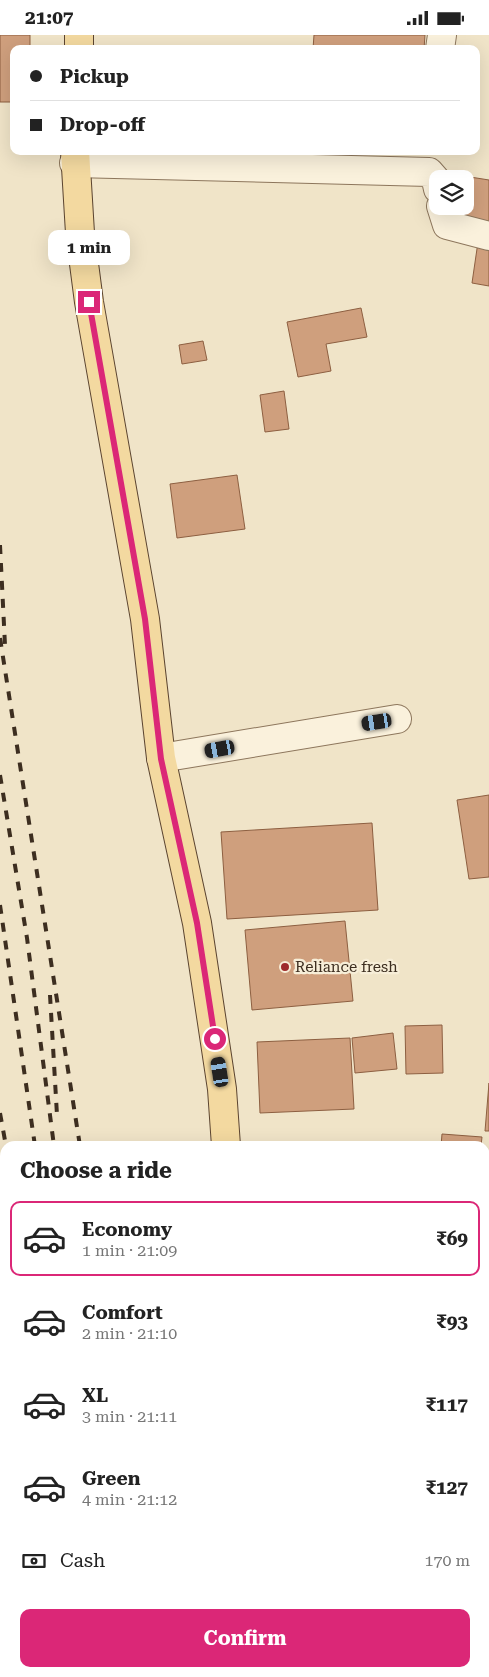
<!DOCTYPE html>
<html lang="en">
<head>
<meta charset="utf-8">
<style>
  body { margin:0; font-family:"Roboto Serif",serif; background:#f2f2f2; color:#222; height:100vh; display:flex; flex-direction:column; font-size:19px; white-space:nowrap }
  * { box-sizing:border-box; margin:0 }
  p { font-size:16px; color:#767676 }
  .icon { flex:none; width:28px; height:28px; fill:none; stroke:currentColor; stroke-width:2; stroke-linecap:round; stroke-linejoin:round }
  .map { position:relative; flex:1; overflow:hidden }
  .drawer { position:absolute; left:0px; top:1106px; width:490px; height:536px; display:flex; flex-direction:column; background:#fff; border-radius:15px 15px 0 0; box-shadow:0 5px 20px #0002 }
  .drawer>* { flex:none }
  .top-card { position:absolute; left:10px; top:10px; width:470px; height:110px; border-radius:10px; box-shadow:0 5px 20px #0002; display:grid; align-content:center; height:110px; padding:0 20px; background:#fff }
  .buttons { position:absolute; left:429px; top:135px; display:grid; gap:10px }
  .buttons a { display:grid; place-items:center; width:45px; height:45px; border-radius:10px; background:#fff; box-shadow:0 5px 20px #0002; font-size:25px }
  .end { position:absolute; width:22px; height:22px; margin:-11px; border:6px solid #db2777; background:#fff; box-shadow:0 0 0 2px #fff }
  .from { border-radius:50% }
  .bubble { position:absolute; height:35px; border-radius:10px; background:#fff; box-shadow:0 5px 20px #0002; font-size:16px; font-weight:700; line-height:35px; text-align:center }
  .car { position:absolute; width:15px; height:30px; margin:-15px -8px; border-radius:6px; box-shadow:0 0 4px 1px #0007; background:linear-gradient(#222 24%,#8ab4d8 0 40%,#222 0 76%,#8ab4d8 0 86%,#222 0) }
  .top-card b { display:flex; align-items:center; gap:18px; height:48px; font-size:19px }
  .top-card b+b { border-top:1px solid #e0e0e0 }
  .top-card i { width:12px; height:12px; background:#222 }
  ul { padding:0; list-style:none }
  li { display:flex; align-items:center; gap:15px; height:75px; margin:0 10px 8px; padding:0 10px; border:2px solid transparent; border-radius:10px }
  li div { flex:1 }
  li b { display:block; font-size:19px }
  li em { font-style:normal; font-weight:700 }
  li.selected { border-color:#db2777 }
  li>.icon { width:45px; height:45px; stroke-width:1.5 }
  h2 { padding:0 20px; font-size:22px; line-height:60px }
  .pay { display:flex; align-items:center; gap:12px; height:55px; padding:0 20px; font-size:19px }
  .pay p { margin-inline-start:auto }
  .cta { display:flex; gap:10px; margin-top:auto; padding:10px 20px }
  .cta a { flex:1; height:58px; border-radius:10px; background:#db2777; color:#fff; font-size:20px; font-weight:700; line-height:58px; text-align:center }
  .status { display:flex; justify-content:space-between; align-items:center; height:35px; padding:0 25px; background:#fff; direction:ltr }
  .status svg { height:14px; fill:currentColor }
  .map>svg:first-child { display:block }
  .building { fill:#cf9f7d; stroke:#8d5f41 }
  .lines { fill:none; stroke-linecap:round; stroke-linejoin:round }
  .minor-casing { stroke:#8d765c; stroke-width:30 }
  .primary-casing { stroke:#5b4430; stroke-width:30 }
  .minor { stroke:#faf1dc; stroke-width:28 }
  .primary { stroke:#f3d9a0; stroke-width:28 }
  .rail { stroke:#3d2e20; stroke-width:4; stroke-dasharray:9 9; stroke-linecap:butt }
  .route { stroke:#db2777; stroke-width:6 }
  .poi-dot { fill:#9e2a2b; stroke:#f7eed8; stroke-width:2 }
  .labels { text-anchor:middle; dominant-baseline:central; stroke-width:4.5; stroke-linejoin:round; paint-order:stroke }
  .poi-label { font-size:15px; fill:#3d2e20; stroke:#f7eed8; text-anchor:start }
</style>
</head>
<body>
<div class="status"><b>21:07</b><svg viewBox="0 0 49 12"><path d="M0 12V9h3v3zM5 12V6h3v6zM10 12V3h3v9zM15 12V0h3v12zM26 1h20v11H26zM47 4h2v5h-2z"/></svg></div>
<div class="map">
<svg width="489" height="1642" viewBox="0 0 489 1642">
  <rect width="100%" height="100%" fill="#f0e4c8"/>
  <path class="building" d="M0,0H30V14H14V67H0Z
    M314,0H425L424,14H313Z
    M464,141L489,145V188L457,183L459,171H465Z
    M478,207L489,209V251L472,248Z
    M361,273L367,302L326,309L331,336L298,342L287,287Z
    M203,306L207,325L182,329L179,310Z
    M284,356L289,394L265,397L260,360Z
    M237,440L245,494L177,503L170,449Z
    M489,760V842L469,844L457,765Z
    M372,788L378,875L227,884L221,797Z
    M345,886L353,966L252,975L245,895Z
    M442,990L443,1038L406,1039L405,991Z
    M393,998L397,1034L355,1038L352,1003Z
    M350,1003L354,1074L260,1078L257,1007Z
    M489,1048V1096H485Z
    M442,1099L482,1102L481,1111H441Z
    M0,1624H5V1638H37V1642H0Z"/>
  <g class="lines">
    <g class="minor-casing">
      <path id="minor" d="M440,14L442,0
        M74,128L429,137L436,145L438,154
        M441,171L447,190L489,201
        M161,723L397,684
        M0,1451L5,1450
        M61,1638L62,1642
        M207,1638L208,1642"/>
    </g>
    <g class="primary-casing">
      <path id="primary" d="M79,14V0
        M75,116L80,198L89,267L145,584L161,723L197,888L222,1054L226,1111
        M485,1345H489
        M485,1374L489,1373
        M0,1409H5
        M485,1412H489
        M485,1441L489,1444"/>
    </g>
    <use href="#minor" class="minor"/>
    <use href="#primary" class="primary"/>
    <path class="rail" d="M0,510L5,610
      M0,603L80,1111
      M0,740L27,903L54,1111
      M0,870L35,1111
      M50,960L57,1080
      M0,1078L6,1111
      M91,1638V1642
      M114,1638L115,1642
      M135,1638L136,1642
      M163,1638L164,1642"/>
  </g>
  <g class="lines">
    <path class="route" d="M89,267L145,584L161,724L197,888L215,1004"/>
  </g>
  <circle class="poi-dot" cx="285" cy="932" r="5"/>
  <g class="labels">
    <g class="poi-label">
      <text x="295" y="932">Reliance fresh</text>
    </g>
  </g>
</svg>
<div class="buttons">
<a><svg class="icon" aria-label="layers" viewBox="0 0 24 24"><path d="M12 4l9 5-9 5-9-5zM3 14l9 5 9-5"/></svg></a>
</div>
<i class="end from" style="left:215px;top:1004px"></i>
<i class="end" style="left:89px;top:267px"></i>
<div class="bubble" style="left:48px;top:195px;width:82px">1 min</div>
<i class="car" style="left:377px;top:687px;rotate:261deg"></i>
<i class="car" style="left:220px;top:714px;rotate:260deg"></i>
<i class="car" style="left:220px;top:1037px;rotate:351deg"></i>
<div class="top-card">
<b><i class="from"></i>Pickup</b>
<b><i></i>Drop-off</b>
</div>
<section class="drawer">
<h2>Choose a ride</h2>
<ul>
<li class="selected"><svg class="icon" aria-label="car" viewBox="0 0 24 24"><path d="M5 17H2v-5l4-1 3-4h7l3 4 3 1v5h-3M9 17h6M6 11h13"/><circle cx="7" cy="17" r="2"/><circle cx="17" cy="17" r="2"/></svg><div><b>Economy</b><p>1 min · 21:09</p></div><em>₹69</em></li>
<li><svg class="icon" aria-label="car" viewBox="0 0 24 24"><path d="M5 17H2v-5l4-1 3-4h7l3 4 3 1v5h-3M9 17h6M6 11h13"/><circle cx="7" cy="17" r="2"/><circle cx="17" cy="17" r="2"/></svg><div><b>Comfort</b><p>2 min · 21:10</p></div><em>₹93</em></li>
<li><svg class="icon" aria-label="car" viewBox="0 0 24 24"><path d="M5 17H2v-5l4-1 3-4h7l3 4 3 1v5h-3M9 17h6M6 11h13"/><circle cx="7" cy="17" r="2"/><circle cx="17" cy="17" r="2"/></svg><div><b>XL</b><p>3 min · 21:11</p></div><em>₹117</em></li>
<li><svg class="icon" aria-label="car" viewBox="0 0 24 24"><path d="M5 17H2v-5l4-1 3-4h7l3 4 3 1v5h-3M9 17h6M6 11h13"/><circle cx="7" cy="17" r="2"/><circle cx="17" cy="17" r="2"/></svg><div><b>Green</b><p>4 min · 21:12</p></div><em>₹127</em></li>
</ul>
<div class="pay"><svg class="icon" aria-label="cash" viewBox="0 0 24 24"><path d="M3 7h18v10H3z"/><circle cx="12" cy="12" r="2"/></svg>Cash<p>170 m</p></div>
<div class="cta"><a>Confirm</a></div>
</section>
</div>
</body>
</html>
